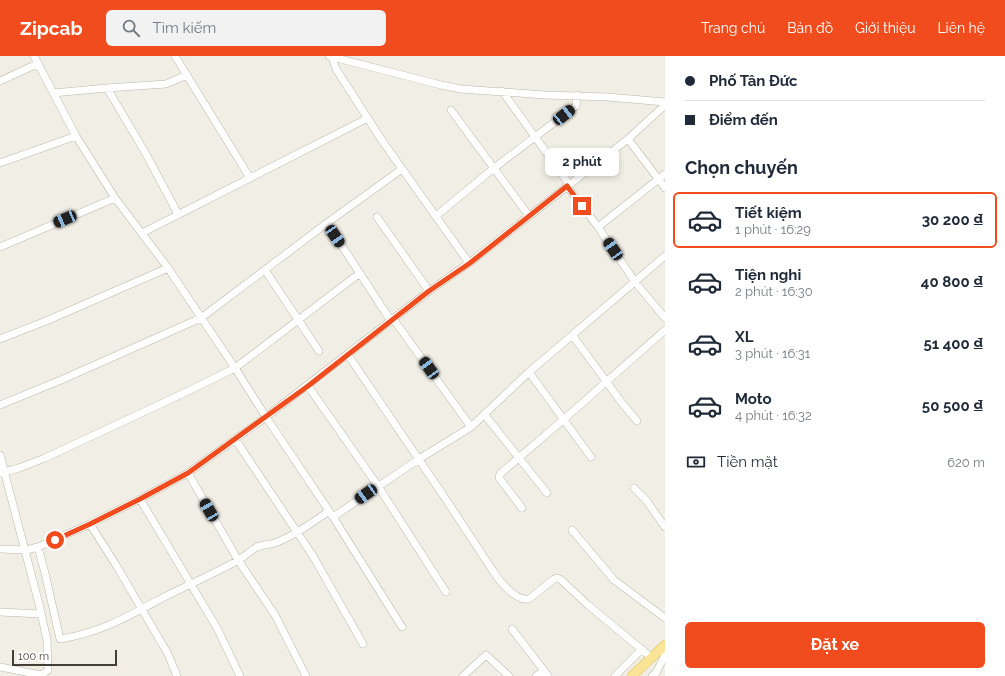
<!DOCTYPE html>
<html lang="vi">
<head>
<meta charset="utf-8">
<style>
  body { margin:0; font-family:Raleway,sans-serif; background:#f2f2f3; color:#1f2937; height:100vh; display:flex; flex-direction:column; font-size:15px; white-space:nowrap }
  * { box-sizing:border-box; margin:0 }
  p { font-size:13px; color:#747a83 }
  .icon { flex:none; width:22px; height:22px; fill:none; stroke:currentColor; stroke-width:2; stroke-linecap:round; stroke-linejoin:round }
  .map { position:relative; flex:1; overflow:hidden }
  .drawer { display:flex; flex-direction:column; background:#fff; width:340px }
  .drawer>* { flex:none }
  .guide { display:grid; align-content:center; height:88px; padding:0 20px; background:#fff }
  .scale { position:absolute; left:12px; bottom:10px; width:105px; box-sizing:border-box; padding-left:4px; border:2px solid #433f35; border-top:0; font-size:11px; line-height:14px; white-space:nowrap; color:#433f35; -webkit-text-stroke:3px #fff; paint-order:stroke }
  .end { position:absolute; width:18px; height:18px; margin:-9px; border:5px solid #f04c1d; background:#fff; box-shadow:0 0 0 2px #fff }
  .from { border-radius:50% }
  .bubble { position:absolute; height:28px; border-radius:6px; background:#fff; box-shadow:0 2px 6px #0003; font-size:13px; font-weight:700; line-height:28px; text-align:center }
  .car { position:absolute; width:12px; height:24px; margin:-12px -6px; border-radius:5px; box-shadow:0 0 3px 1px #0007; background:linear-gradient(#222 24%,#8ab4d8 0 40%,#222 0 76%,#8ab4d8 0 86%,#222 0) }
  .guide b { display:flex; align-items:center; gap:14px; height:38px; font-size:15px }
  .guide b+b { border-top:1px solid #e0e1e3 }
  .guide i { width:10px; height:10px; background:#1f2937 }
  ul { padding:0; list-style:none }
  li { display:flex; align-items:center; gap:12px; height:56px; margin:0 8px 6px; padding:0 12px; border:2px solid transparent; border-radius:6px }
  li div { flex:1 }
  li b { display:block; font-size:15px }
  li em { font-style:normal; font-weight:700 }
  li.active { border-color:#f04c1d }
  li>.icon { width:36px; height:36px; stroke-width:1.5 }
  h2 { padding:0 20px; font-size:18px; line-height:48px }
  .pay { display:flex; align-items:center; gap:10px; height:44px; padding:0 20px; font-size:15px }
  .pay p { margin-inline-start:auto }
  .cta { display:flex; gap:8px; margin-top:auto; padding:8px 20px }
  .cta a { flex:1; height:46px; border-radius:6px; background:#f04c1d; color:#fff; font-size:16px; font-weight:700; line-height:46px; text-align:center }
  header { display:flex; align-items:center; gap:24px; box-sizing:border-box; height:56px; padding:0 20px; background:#f04c1d; color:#fff }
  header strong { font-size:19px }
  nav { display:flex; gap:22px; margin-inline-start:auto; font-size:14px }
  .search { width:280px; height:36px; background:#f2f2f3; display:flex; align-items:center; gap:10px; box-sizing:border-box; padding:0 14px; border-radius:6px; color:#747a83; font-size:15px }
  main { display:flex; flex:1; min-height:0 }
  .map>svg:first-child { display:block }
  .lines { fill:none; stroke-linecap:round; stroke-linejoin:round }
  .minor-casing { stroke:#bcb7a8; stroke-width:8 }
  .major-casing { stroke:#dec366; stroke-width:10 }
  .minor { stroke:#fff; stroke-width:7 }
  .major { stroke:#fae496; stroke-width:9 }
  .route { stroke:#f04c1d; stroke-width:5 }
</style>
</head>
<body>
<header>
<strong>Zipcab</strong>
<div class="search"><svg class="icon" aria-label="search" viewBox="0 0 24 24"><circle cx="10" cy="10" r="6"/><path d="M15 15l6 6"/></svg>Tìm kiếm</div>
<nav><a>Trang chủ</a><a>Bản đồ</a><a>Giới thiệu</a><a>Liên hệ</a></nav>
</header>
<main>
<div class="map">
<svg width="665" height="620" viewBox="0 0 665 620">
  <rect width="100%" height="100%" fill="#f1efe5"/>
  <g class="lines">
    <g class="minor-casing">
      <path id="minor" d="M34,0L76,80L115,142L168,212L235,312L266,361L333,461L402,571
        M175,0L250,122
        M329,0L441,29L461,33L545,39L608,41L665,46
        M332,1L336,13L383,86L469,207
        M0,25L37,8
        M107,32L146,98L178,158
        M502,35L569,128
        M53,37L107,32L166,28L187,19
        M451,54L529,160
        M628,83L665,132
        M0,107L76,80
        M567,130L598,171L635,226L665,262
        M436,160L494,112L576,50L577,39
        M377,161L429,235
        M327,167L391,265
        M598,171L665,118
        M142,177L368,62
        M0,191L115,142
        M265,214L319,295
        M394,264L471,371
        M573,280L622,347L637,365
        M0,283L46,265L168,212
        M348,299L443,439L497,521C504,530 517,545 529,543L554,523L557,522L560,523L588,549L652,602
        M529,316L591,401
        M308,330L378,430L446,536
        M0,349L61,324L201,262L327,167L402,113
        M484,358L547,437
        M235,383L313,500L363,588
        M0,399L39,548L47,584L48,614L41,619L0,611
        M0,417L19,412L45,402L182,338L235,312L360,217
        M188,417L238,504L275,559L306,620
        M634,432L646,444L665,471
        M140,443L217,572L240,620
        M522,452L499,422L500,418L563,364L665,274
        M333,461L419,403L471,371L529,316L665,200
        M90,468L116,509L168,598L177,620
        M572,474L614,524L665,562
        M38,491L45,517L60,583C100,577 129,560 164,541C188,529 213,518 237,505C244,501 250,495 257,491C263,488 269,489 275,487C295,479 312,467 329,455
        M0,493L26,494L38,491L90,468L140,443L188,417L266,361L429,235L469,207L628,83L665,49
        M0,556L41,558
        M512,573L548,620
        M463,620L486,599L509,620
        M536,620L544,615
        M615,620L642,593
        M652,620L656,617L665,599"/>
    </g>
    <g class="major-casing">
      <path id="major" d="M632,620L665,589"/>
    </g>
    <use href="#minor" class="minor"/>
    <use href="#major" class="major"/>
  </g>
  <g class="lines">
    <path class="route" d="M55,484L90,468L140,443L188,417L308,330L429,235L470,207L567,130L582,150"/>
  </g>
</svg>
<div class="scale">100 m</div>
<i class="end from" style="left:55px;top:484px"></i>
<i class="end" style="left:582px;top:150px"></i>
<div class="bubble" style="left:545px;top:92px;width:74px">2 phút</div>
<i class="car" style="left:564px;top:59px;rotate:52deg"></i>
<i class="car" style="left:65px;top:163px;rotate:247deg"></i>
<i class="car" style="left:335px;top:180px;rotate:146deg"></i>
<i class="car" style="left:613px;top:193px;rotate:326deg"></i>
<i class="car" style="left:429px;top:312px;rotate:324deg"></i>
<i class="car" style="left:366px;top:438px;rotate:235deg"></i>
<i class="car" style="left:209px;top:454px;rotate:330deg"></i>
</div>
<section class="drawer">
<div class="guide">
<b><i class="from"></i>Phố Tân Đức</b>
<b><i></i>Điểm đến</b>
</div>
<h2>Chọn chuyến</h2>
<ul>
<li class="active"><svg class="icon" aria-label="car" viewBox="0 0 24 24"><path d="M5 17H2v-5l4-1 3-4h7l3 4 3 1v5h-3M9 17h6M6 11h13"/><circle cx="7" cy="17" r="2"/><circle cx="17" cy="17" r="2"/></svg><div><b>Tiết kiệm</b><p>1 phút · 16:29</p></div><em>30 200 ₫</em></li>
<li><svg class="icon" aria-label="car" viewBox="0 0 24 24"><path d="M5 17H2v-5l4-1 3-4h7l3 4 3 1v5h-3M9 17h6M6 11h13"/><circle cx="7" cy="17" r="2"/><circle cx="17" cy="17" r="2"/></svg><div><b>Tiện nghi</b><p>2 phút · 16:30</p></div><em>40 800 ₫</em></li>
<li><svg class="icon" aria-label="car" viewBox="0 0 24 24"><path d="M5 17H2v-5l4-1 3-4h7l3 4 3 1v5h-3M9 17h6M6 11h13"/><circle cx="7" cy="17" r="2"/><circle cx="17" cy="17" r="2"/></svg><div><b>XL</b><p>3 phút · 16:31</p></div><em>51 400 ₫</em></li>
<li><svg class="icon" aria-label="car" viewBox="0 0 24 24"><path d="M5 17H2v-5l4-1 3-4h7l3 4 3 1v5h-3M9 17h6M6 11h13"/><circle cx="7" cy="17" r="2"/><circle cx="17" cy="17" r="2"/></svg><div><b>Moto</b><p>4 phút · 16:32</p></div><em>50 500 ₫</em></li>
</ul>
<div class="pay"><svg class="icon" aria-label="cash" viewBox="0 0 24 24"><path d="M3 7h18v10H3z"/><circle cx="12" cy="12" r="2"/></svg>Tiền mặt<p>620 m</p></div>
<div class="cta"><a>Đặt xe</a></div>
</section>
</main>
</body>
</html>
